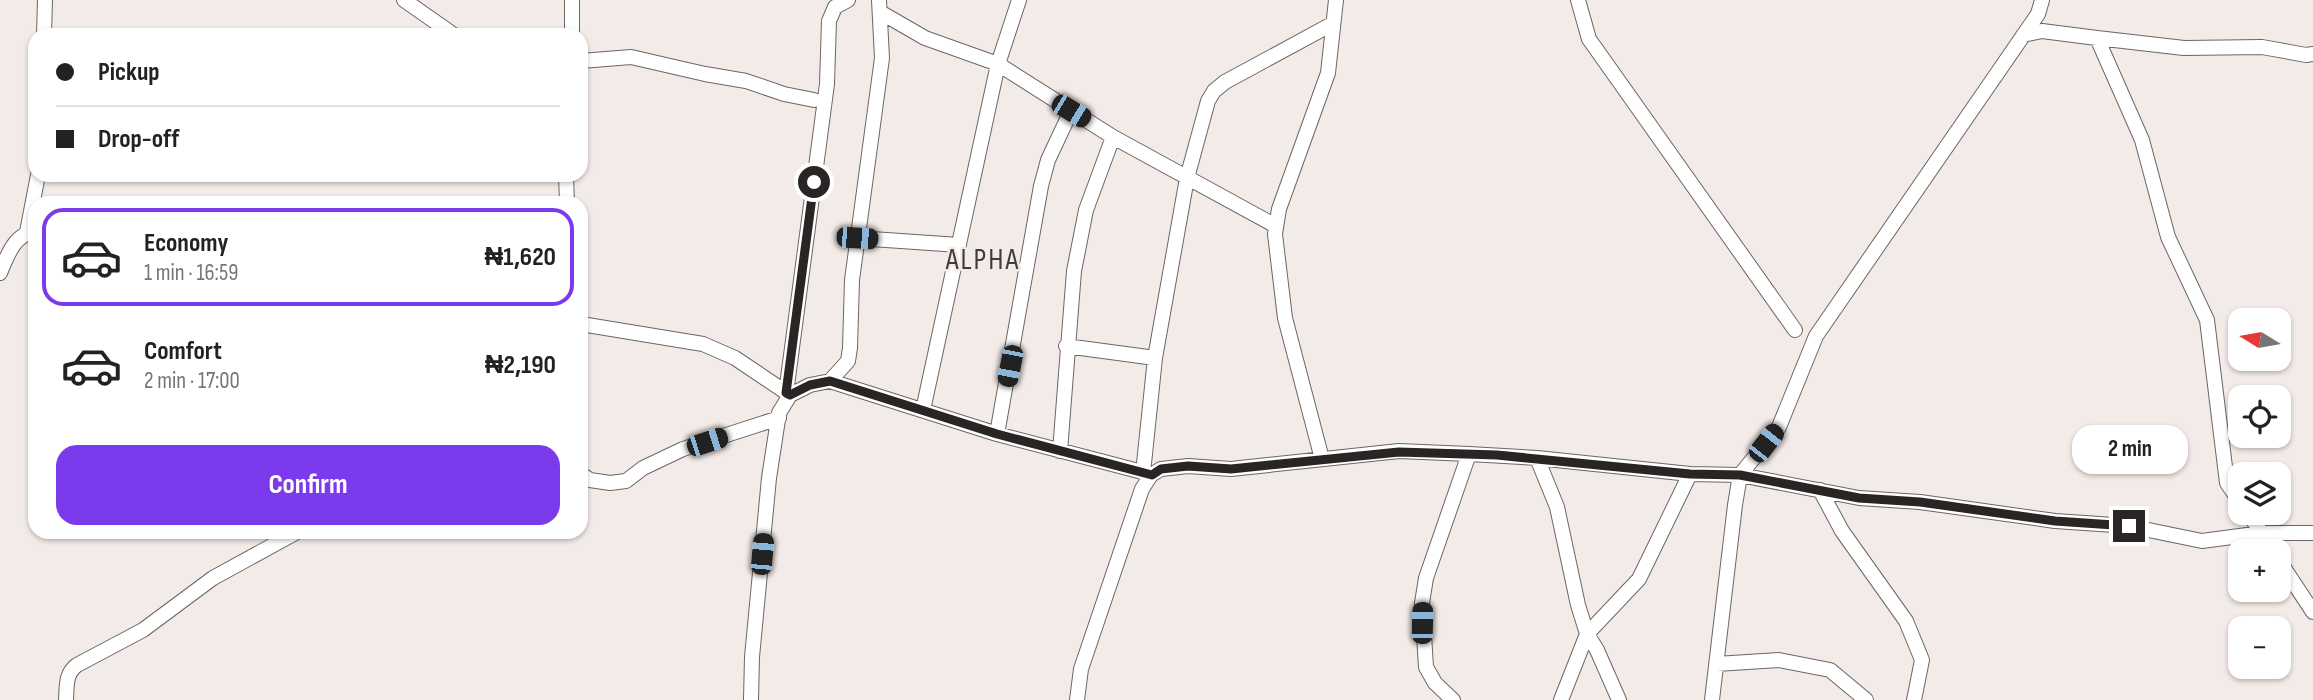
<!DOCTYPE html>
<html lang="en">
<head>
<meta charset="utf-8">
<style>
  body { margin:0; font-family:"Sofia Sans Condensed",sans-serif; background:#f2f2f2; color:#222; height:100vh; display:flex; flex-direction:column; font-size:26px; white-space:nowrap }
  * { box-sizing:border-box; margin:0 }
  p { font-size:23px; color:#767676 }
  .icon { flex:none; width:38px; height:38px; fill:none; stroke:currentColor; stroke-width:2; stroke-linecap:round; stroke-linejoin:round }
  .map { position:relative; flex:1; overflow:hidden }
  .sheet { position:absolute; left:28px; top:196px; width:560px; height:343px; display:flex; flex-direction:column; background:#fff; border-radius:21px; box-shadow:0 2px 5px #0004 }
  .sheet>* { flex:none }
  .banner { position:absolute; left:28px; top:28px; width:560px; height:154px; border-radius:21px; box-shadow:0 2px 5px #0004; display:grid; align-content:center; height:154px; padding:0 28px; background:#fff }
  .needle { width:46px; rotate:281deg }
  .controls { position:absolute; left:2228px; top:308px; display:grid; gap:14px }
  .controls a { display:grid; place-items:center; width:63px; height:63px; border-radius:14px; background:#fff; box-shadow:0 2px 5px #0004; font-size:35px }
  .end { position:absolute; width:32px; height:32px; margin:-16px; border:9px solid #282524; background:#fff; box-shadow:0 0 0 4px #fff }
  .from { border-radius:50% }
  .bubble { position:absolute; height:49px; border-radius:21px; background:#fff; box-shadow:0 2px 5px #0004; font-size:23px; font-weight:700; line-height:49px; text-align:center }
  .car { position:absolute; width:21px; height:42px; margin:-21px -10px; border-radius:9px; box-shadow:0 0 5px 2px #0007; background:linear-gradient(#222 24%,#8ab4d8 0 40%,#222 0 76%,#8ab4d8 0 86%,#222 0) }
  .banner b { display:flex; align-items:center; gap:24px; height:66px; font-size:26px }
  .banner b+b { border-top:2px solid #e0e0e0 }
  .banner i { width:18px; height:18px; background:#222 }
  ul { padding:12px 0 0; list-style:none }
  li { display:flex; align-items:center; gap:21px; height:98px; margin:0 14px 10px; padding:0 14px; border:4px solid transparent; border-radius:21px }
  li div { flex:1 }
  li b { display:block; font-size:26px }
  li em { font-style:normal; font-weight:700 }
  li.active { border-color:#7c3aed }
  li>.icon { width:63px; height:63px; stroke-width:1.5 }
  .button { display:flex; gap:14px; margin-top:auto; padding:14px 28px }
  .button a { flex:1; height:80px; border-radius:21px; background:#7c3aed; color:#fff; font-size:28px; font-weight:700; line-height:80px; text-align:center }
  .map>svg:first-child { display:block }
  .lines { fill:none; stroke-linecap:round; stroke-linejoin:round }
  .street-casing { stroke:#6c6663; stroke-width:16 }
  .street { stroke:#fff; stroke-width:14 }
  .route { stroke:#282524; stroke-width:9 }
  .labels { text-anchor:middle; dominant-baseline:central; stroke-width:5; stroke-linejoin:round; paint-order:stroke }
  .quarter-label { font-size:30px; letter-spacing:2px; fill:#423c39; stroke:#f3ebe7 }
</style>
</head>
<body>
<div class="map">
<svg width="2313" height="700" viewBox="0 0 2313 700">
  <rect width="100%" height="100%" fill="#f3ebe7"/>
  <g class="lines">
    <g class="street-casing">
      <path id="street" d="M404,0L454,35
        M572,0V35
        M1578,0L1589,39L1795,330
        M880,12L925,38L998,64L1113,137L1276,226
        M44,35L45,0
        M2023,35L2042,31L2097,38L2142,140L2168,237L2207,320L2227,483L2240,502
        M2097,38L2184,48L2262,47L2306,55L2313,54
        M581,61L631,57L705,74L746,81L784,94L814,100
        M566,175L567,203
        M27,232L38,175
        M857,238L959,245
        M0,273C7,256 15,233 35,232
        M581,324L703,344L735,358L790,395
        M1066,346L1155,358
        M830,381L997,434L1150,474
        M786,393L827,84L829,21L835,7L848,0
        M923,410L998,64L1019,0
        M997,434L1041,186L1048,160L1071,111
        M1060,451L1074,271L1086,210L1113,137
        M1537,458L1557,507L1578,605L1587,634L1597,650L1619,700
        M1322,459L1285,318L1275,234L1279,209L1328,73L1336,0
        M1143,473L1155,358L1187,178L1208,101L1214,91L1225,82L1332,24
        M581,474L590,480L610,483L626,481L643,468L683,449L779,418
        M1820,490L1842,531L1906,621L1922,660L1914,700
        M2248,513L2274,551
        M2278,559L2313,612
        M1716,664L1779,660L1830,670L1866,700
        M66,700C67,686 65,674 77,665L143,630L213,578L297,532
        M751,700L752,657L769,478L779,413L790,395L810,385L830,381L848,361L850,348L852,280L882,58L879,0
        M1077,700L1081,669L1142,489L1151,475L1161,469L1188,466L1231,469L1399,451L1469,454L1537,458L1690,474L1740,475L1859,498L1920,502L2055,521L2129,526L2202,541L2262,533H2313
        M1453,700L1435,683L1426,667L1422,603L1426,578L1469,454
        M1561,700L1587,634L1639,579L1690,474
        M1712,700L1735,505L1740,475L1779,427L1816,336L2038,14L2042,0"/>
    </g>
    <use href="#street" class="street"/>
  </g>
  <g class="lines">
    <path class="route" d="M814,182L786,393L790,395L810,385L830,381L997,434L1152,475L1161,469L1188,466L1231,469L1399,452L1497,455L1690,474L1740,475L1859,498L1920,502L2055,521L2129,526"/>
  </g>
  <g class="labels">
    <g class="quarter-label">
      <text x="983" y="260">ALPHA</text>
    </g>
  </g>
</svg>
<div class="controls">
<a><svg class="needle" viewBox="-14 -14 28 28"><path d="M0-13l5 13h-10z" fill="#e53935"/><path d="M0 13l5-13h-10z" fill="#767676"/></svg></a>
<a><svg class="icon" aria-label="locate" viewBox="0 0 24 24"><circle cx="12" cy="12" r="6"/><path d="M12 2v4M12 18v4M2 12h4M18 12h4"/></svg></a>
<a><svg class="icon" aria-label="layers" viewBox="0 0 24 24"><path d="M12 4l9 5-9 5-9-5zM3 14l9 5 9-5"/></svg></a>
<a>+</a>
<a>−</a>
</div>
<i class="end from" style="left:814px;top:182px"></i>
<i class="end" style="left:2129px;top:526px"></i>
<div class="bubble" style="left:2072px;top:425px;width:116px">2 min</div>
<i class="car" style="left:1071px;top:111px;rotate:121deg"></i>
<i class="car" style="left:857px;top:238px;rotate:94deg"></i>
<i class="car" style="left:1010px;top:366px;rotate:191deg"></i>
<i class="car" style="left:707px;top:442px;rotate:72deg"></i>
<i class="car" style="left:1766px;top:443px;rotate:38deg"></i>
<i class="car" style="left:762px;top:554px;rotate:5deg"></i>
<i class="car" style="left:1422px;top:623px;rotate:1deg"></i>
<div class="banner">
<b><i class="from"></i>Pickup</b>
<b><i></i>Drop-off</b>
</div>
<section class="sheet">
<ul>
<li class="active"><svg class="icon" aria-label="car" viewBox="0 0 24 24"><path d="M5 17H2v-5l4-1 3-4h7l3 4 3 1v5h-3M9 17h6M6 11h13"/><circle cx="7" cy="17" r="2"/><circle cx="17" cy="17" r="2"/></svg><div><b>Economy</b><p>1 min · 16:59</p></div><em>₦1,620</em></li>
<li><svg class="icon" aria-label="car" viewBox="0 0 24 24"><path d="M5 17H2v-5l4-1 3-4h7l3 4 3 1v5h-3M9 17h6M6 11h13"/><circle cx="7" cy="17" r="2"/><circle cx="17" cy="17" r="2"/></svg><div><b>Comfort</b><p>2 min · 17:00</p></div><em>₦2,190</em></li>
</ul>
<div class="button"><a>Confirm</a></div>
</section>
</div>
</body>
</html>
